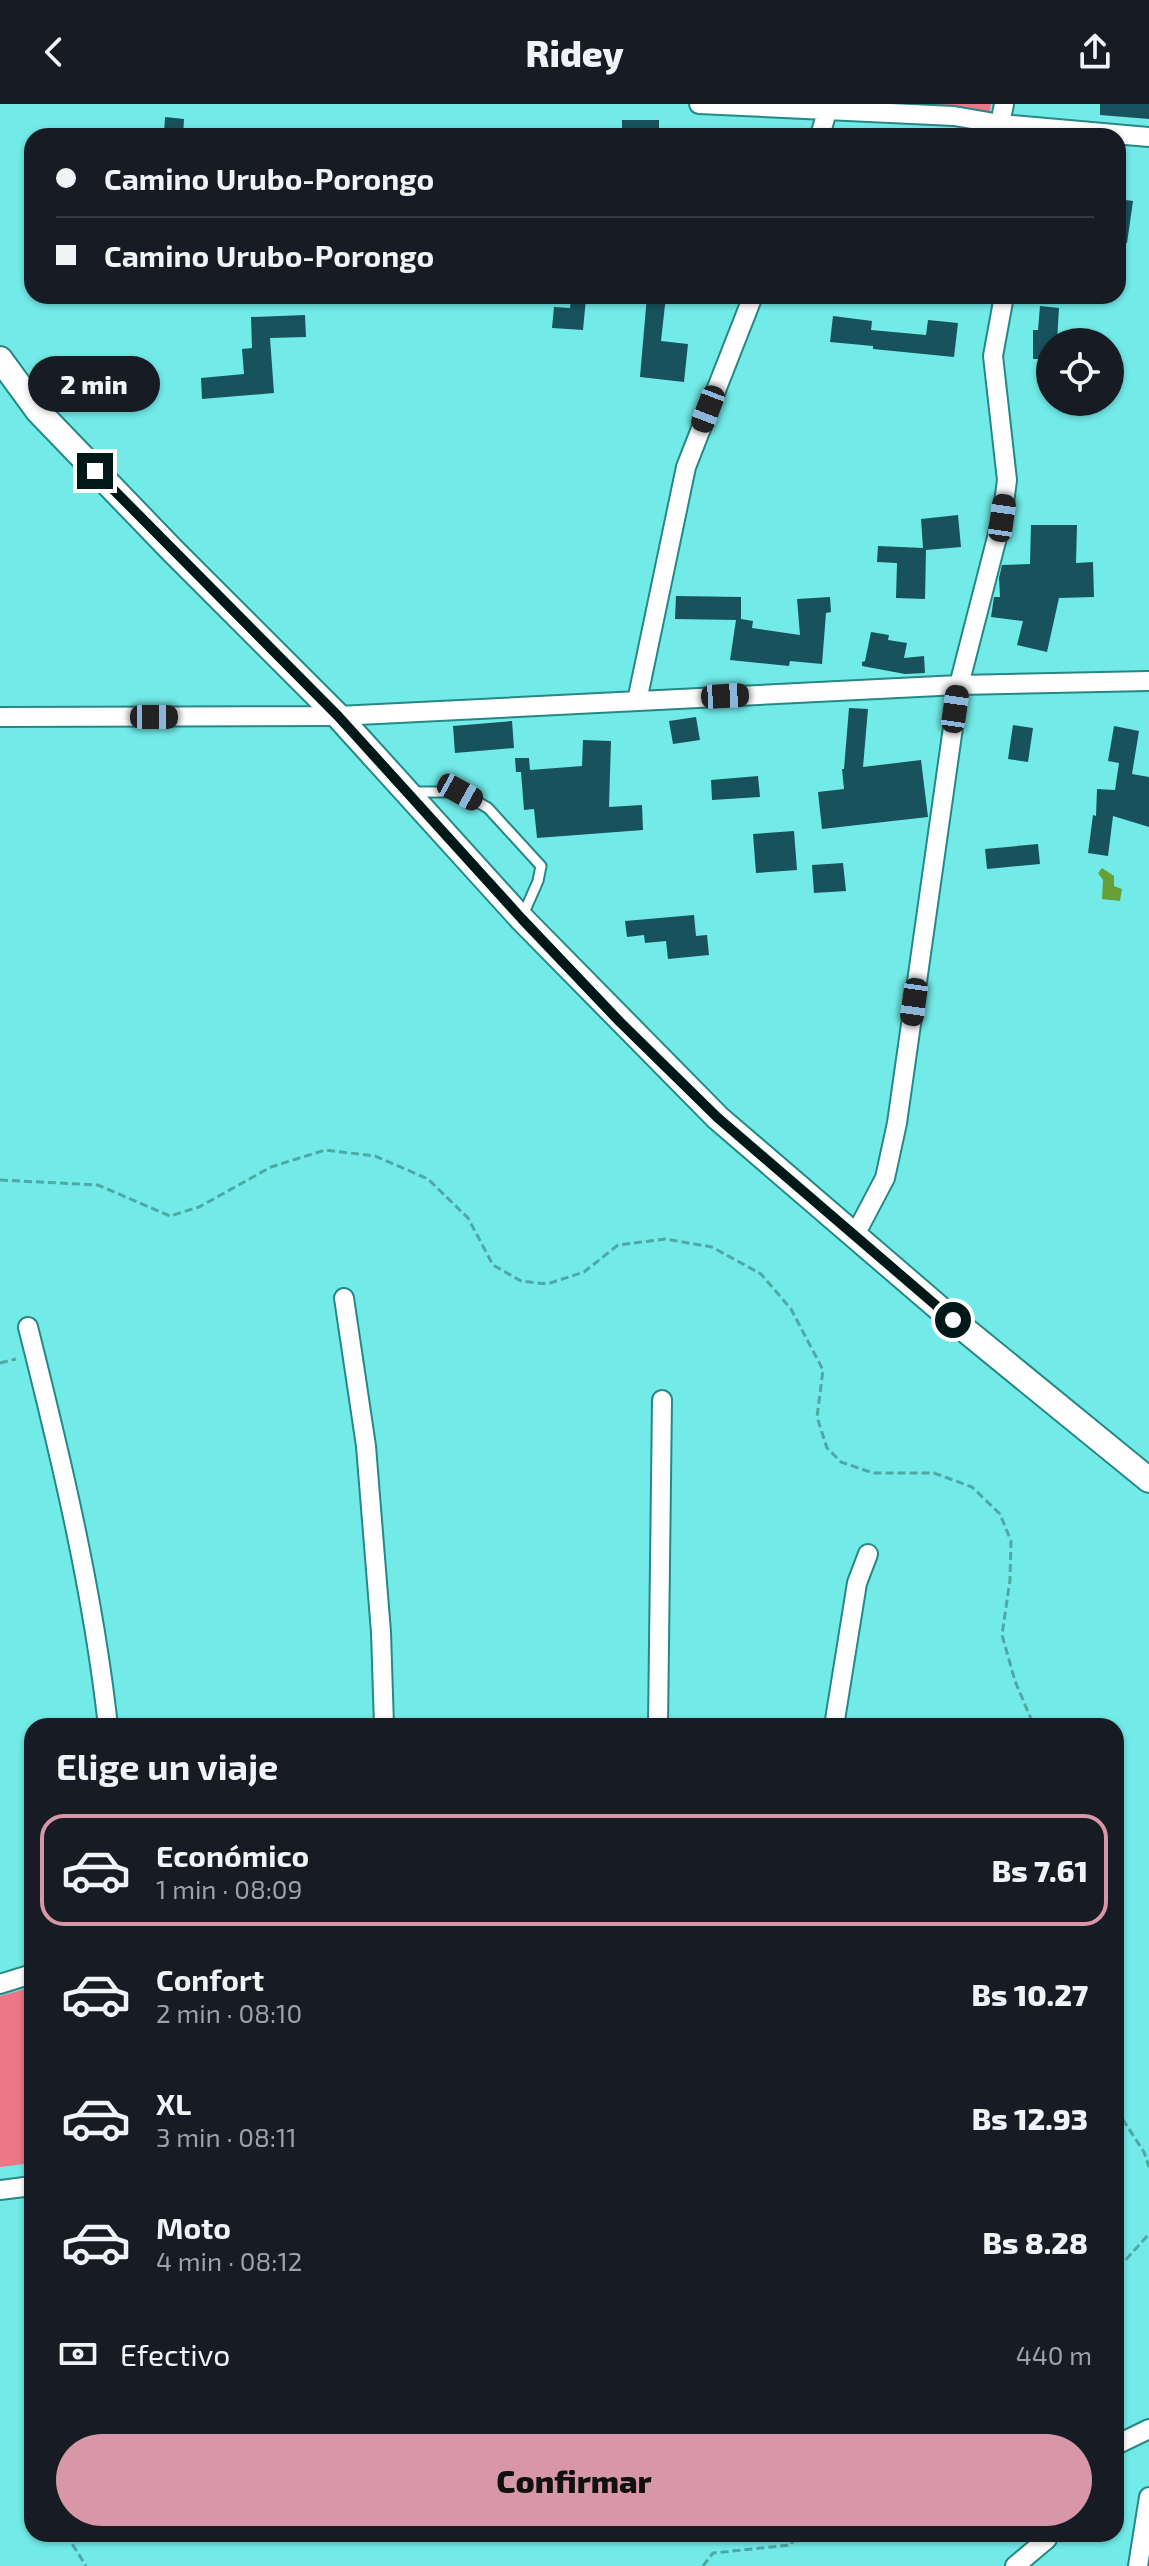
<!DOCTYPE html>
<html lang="es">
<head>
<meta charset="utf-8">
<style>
  body { margin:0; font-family:"Exo 2",sans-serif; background:#242831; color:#f1f3f6; height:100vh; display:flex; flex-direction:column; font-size:30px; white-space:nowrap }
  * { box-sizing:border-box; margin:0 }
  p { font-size:26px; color:#9ea1a6 }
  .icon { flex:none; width:44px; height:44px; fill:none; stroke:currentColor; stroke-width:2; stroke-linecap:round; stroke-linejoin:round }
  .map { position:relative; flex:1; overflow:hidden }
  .side { position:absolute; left:24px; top:1614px; width:1100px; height:824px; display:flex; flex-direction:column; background:#171b24; border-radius:24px; box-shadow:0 2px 6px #0004 }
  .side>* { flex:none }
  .guide { position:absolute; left:24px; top:24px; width:1102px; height:176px; border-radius:24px; box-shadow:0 2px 6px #0004; display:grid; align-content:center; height:176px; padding:0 32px; background:#171b24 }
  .controls { position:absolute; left:1036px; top:224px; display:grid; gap:16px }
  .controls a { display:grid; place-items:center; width:88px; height:88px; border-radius:50%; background:#171b24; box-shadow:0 2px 6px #0004; font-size:40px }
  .end { position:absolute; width:36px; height:36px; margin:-18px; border:10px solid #001818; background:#fff; box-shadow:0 0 0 4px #fff }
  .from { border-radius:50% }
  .bubble { position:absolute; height:56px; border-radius:28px; background:#171b24; box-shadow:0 2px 6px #0004; font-size:26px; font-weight:800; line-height:56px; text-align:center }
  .car { position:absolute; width:24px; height:48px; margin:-24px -12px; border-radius:10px; box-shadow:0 0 6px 2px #0007; background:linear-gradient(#222 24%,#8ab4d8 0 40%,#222 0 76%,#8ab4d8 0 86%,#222 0) }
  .guide b { display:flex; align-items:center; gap:28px; height:76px; font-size:30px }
  .guide b+b { border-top:2px solid #363941 }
  .guide i { width:20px; height:20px; background:#f1f3f6 }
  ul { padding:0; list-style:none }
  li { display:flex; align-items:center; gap:24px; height:112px; margin:0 16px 12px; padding:0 16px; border:4px solid transparent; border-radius:24px }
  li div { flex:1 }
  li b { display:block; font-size:30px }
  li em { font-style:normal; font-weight:800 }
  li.on { border-color:#d797a8 }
  li>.icon { width:72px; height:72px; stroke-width:1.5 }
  h2 { padding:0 32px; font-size:36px; line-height:96px }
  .pay { display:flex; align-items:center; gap:20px; height:88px; padding:0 32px; font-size:30px }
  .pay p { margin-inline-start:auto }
  .action { display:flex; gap:16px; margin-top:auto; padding:16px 32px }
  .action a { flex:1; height:92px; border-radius:48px; background:#d797a8; color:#111; font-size:32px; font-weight:800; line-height:92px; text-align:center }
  header { display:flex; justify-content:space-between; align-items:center; height:104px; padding:0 32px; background:#171b24; font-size:36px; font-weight:800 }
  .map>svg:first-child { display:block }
  .green { fill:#ee7787 }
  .water { fill:#67a034 }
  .building { fill:#18525d }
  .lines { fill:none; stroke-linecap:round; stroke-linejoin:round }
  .lane-casing { stroke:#268886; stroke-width:13 }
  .street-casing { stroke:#268886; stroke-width:22 }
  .secondary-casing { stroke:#268886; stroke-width:28 }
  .path { stroke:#4ea8a6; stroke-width:3; stroke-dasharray:8 4; stroke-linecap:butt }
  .lane { stroke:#fff; stroke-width:9 }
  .street { stroke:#fff; stroke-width:18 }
  .secondary { stroke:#fff; stroke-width:24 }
  .route { stroke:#001818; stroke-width:10 }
</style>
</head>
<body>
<header><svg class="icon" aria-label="back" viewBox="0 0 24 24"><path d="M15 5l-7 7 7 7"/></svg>Ridey<svg class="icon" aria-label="share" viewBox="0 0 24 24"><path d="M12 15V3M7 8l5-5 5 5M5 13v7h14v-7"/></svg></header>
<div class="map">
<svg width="1149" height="2462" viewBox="0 0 1149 2462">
  <rect width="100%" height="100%" fill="#72ebe8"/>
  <path class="green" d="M816,0H991L990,7L978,11Z
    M32,1883V2059L0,2063V1892Z"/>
  <path class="water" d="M1102,764L1114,772V782L1122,785L1120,797L1102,795L1103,776L1098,769Z"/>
  <path class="building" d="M1100,0H1149V15L1100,11Z
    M165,13L184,15L183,32L164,30Z
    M622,16H659V32H622Z
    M1118,95L1133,97L1127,139L1118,138Z
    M647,192H666L661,237L688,240L684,278L640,273Z
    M571,193L586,194L583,226L552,224L554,203L570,204Z
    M1040,202L1059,204L1057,238H1050V255H1033V226H1038Z
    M305,211L306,233L270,234L274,289L202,295L201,274L244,270L242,245L252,244L251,213Z
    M833,212L872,217L871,226L926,231L928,216L958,219L954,253L873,245V242L830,238Z
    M958,411L961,443L926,446L925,495L896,494L897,459L877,458L878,442L923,444L921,415Z
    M1031,421H1077L1076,459L1093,458L1094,493L1059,494L1047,548L1017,541L1023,517L991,513L994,493H1000L999,474L1002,461L1030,460Z
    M676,492L741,493V515L753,517L752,524L800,531L797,495L830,493L831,508L826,509L822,560L790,557L789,562L730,556L736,516L675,515Z
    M871,528L889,531L888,536L907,539L904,554L924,552L925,569L905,570L862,562V558L865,557Z
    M849,604L868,605L863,663L921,656L928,713L822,725L818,688L844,685L842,665H844Z
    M696,613L700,636L673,640L669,617Z
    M512,617L514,644L455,649L453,622Z
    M1013,621L1033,624L1028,658L1008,655Z
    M1114,622L1139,627L1132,670L1149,673V723L1113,712L1108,752L1088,749L1093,711L1096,712L1097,685L1115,686L1119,659L1108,657Z
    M583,636L611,637L609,703L642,701L643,726L537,734L534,705L524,706L521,668H516L515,654H529L530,666L582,662Z
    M758,672L760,693L712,696L711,676Z
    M794,727L797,766L756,769L753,730Z
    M1038,740L1040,760L987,765L985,745Z
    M843,759L846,787L814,789L812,761Z
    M694,811L696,832L707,831L709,851L668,855L666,837L645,839L644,831L627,833L625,817Z"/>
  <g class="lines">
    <g class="lane-casing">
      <path id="lane" d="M414,688H460L488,704L541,762L538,777L523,811"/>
    </g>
    <g class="street-casing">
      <path id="street" d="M699,0L954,12L1000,20L1149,33
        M1000,20L1004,0
        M820,32L827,7
        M637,597L686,363L753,192
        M0,613L338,612L959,581L1149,577
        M855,1131L885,1074L897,1019L959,581L1002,414L1007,376L993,252L1004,192
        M344,1194L366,1342L381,1528L384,1622
        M28,1223C61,1354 93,1487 108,1622
        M658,1622L662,1296
        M834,1622L857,1479L868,1450
        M0,1880L32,1870
        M0,2086L32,2082
        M1116,2341L1149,2325
        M1015,2462L1047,2435L1049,2430
        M1138,2462L1149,2393"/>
    </g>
    <g class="secondary-casing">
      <path id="secondary" d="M0,255L38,307L172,446L338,612L522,815L718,1014L953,1216L1149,1376"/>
    </g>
    <path class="path" d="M0,1076L98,1081L170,1112L199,1103L271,1063L325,1046L375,1052L428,1075L468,1114L493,1161L521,1177L547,1180L584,1168L618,1141L665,1135L712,1143L761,1170L791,1205L823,1266L817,1313L827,1344L841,1358L873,1369H934L972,1383L1000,1410L1011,1437L1010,1476L1002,1531L1015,1577L1034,1622
      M0,1259L16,1255
      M1116,2005L1144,2048L1149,2063
      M1116,2162L1122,2160L1149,2130
      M66,2430L86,2462
      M703,2462L713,2449L791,2441L796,2430"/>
    <use href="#lane" class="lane"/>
    <use href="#street" class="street"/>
    <use href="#secondary" class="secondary"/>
  </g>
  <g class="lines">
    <path class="route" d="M95,367L338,612L522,815L620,918L718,1014L953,1216"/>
  </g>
</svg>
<div class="controls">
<a><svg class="icon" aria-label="locate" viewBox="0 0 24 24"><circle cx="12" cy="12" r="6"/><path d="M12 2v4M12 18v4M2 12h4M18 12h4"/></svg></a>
</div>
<i class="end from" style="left:953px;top:1216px"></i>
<i class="end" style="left:95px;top:367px"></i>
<div class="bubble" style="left:28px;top:252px;width:132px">2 min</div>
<i class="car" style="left:708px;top:305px;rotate:201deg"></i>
<i class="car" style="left:1002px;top:414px;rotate:8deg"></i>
<i class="car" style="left:725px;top:592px;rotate:87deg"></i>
<i class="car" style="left:955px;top:605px;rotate:8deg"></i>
<i class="car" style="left:154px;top:613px;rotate:90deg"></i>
<i class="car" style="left:460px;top:688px;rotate:119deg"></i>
<i class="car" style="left:914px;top:898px;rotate:188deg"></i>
<div class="guide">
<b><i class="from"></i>Camino Urubo-Porongo</b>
<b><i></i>Camino Urubo-Porongo</b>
</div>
<section class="side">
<h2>Elige un viaje</h2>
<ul>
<li class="on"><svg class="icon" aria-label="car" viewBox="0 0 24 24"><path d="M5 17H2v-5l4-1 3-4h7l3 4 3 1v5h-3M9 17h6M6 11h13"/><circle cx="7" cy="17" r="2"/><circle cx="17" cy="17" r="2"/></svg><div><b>Económico</b><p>1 min · 08:09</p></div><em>Bs 7.61</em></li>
<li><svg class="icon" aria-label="car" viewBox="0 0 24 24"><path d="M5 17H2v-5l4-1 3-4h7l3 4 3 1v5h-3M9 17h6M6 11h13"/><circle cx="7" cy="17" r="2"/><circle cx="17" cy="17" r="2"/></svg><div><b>Confort</b><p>2 min · 08:10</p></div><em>Bs 10.27</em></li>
<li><svg class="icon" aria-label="car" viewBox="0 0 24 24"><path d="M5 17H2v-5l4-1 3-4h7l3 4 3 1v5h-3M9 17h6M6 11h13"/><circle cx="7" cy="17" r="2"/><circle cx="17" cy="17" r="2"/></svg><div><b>XL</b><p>3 min · 08:11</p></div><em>Bs 12.93</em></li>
<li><svg class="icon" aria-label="car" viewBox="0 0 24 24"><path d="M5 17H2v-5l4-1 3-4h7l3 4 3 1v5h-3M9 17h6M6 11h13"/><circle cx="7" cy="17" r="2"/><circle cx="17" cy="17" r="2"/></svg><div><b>Moto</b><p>4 min · 08:12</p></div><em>Bs 8.28</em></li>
</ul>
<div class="pay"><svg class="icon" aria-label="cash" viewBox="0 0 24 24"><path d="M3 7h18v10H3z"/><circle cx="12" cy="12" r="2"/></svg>Efectivo<p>440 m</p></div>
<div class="action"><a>Confirmar</a></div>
</section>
</div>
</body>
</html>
